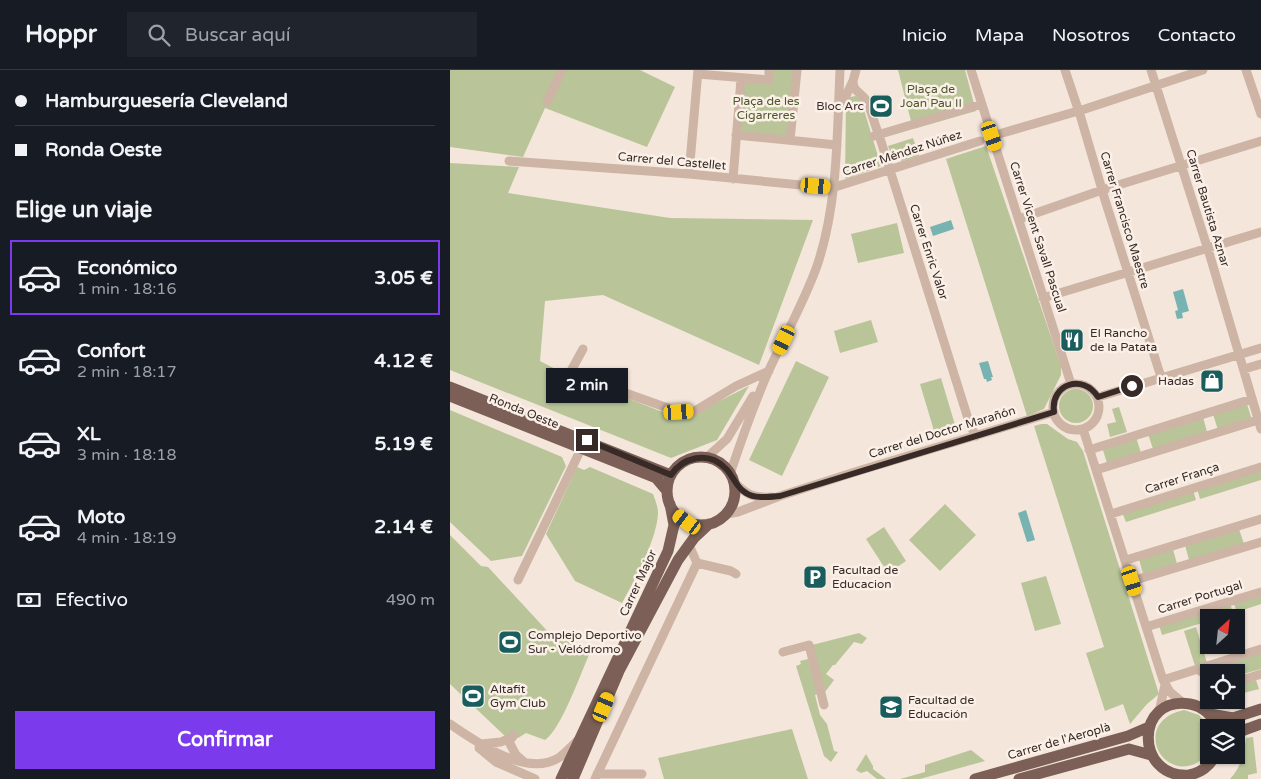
<!DOCTYPE html>
<html lang="es">
<head>
<meta charset="utf-8">
<style>
  body { margin:0; font-family:"Varela Round",sans-serif; background:#20242c; color:#f1f3f6; height:100vh; display:flex; flex-direction:column; font-size:19px; white-space:nowrap }
  * { box-sizing:border-box; margin:0 }
  p { font-size:16px; color:#9ea1a6 }
  .icon { flex:none; width:28px; height:28px; fill:none; stroke:currentColor; stroke-width:2; stroke-linecap:round; stroke-linejoin:round }
  .map { position:relative; flex:1; overflow:hidden }
  .drawer { display:flex; flex-direction:column; background:#171b24; width:450px }
  .drawer>* { flex:none }
  .top-card { display:grid; align-content:center; height:110px; padding:0 15px; background:#171b24 }
  .needle { width:32px; rotate:27deg }
  .buttons { position:absolute; left:750px; top:539px; display:grid; gap:10px }
  .buttons a { display:grid; place-items:center; width:45px; height:45px; border-radius:0px; background:#171b24; box-shadow:0 1px 4px #0004; font-size:25px }
  .end { position:absolute; width:22px; height:22px; margin:-11px; border:6px solid #382b27; background:#fff; box-shadow:0 0 0 2px #fff }
  .from { border-radius:50% }
  .bubble { position:absolute; height:35px; border-radius:0px; background:#171b24; box-shadow:0 1px 4px #0004; font-size:16px; font-weight:800; line-height:35px; text-align:center }
  .car { position:absolute; width:15px; height:30px; margin:-15px -8px; border-radius:6px; box-shadow:0 0 4px 1px #0007; background:linear-gradient(#f5c518 24%,#345 0 40%,#f5c518 0 76%,#345 0 86%,#f5c518 0) }
  .top-card b { display:flex; align-items:center; gap:18px; height:48px; font-size:19px }
  .top-card b+b { border-top:1px solid #363941 }
  .top-card i { width:12px; height:12px; background:#f1f3f6 }
  ul { padding:0; list-style:none }
  li { display:flex; align-items:center; gap:15px; height:75px; margin:0 10px 8px; padding:0 5px; border:2px solid transparent; border-radius:0px }
  li div { flex:1 }
  li b { display:block; font-size:19px }
  li em { font-style:normal; font-weight:800 }
  li.current { border-color:#7c3aed }
  li>.icon { width:45px; height:45px; stroke-width:1.5 }
  h2 { padding:0 15px; font-size:22px; line-height:60px }
  .pay { display:flex; align-items:center; gap:12px; height:55px; padding:0 15px; font-size:19px }
  .pay p { margin-inline-start:auto }
  .button { display:flex; gap:10px; margin-top:auto; padding:10px 15px }
  .button a { flex:1; height:58px; border-radius:0px; background:#7c3aed; color:#fff; font-size:20px; font-weight:800; line-height:58px; text-align:center }
  header { display:flex; align-items:center; gap:30px; box-sizing:border-box; height:70px; padding:0 25px; background:#171b24; border-bottom:1px solid #363941 }
  header strong { font-size:24px }
  nav { display:flex; gap:28px; margin-inline-start:auto; font-size:18px }
  .search { width:350px; height:45px; background:#20242c; display:flex; align-items:center; gap:12px; box-sizing:border-box; padding:0 18px; border-radius:0px; color:#9ea1a6; font-size:19px }
  main { display:flex; flex:1; min-height:0 }
  .map>svg:first-child { display:block }
  .green { fill:#b9c599 }
  .water { fill:#77b4b1 }
  .lines { fill:none; stroke-linecap:round; stroke-linejoin:round }
  .minor { stroke:#cdb4a5; stroke-width:9 }
  .major { stroke:#7c6057; stroke-width:11 }
  .route { stroke:#382b27; stroke-width:6 }
  .labels { text-anchor:middle; dominant-baseline:central; stroke-width:5; stroke-linejoin:round; paint-order:stroke }
  .park-label { font-size:12px; fill:#4b5928; stroke:#fbf0e7 }
  .poi-label { font-size:12px; fill:#382b27; stroke:#fbf0e7; text-anchor:start }
  .street-label { font-size:12px; fill:#382b27; stroke:#fbf0e7 }
</style>
</head>
<body>
<header>
<strong>Hoppr</strong>
<div class="search"><svg class="icon" aria-label="search" viewBox="0 0 24 24"><circle cx="10" cy="10" r="6"/><path d="M15 15l6 6"/></svg>Buscar aquí</div>
<nav><a>Inicio</a><a>Mapa</a><a>Nosotros</a><a>Contacto</a></nav>
</header>
<main>
<section class="drawer">
<div class="top-card">
<b><i class="from"></i>Hamburguesería Cleveland</b>
<b><i></i>Ronda Oeste</b>
</div>
<h2>Elige un viaje</h2>
<ul>
<li class="current"><svg class="icon" aria-label="car" viewBox="0 0 24 24"><path d="M5 17H2v-5l4-1 3-4h7l3 4 3 1v5h-3M9 17h6M6 11h13"/><circle cx="7" cy="17" r="2"/><circle cx="17" cy="17" r="2"/></svg><div><b>Económico</b><p>1 min · 18:16</p></div><em>3.05 €</em></li>
<li><svg class="icon" aria-label="car" viewBox="0 0 24 24"><path d="M5 17H2v-5l4-1 3-4h7l3 4 3 1v5h-3M9 17h6M6 11h13"/><circle cx="7" cy="17" r="2"/><circle cx="17" cy="17" r="2"/></svg><div><b>Confort</b><p>2 min · 18:17</p></div><em>4.12 €</em></li>
<li><svg class="icon" aria-label="car" viewBox="0 0 24 24"><path d="M5 17H2v-5l4-1 3-4h7l3 4 3 1v5h-3M9 17h6M6 11h13"/><circle cx="7" cy="17" r="2"/><circle cx="17" cy="17" r="2"/></svg><div><b>XL</b><p>3 min · 18:18</p></div><em>5.19 €</em></li>
<li><svg class="icon" aria-label="car" viewBox="0 0 24 24"><path d="M5 17H2v-5l4-1 3-4h7l3 4 3 1v5h-3M9 17h6M6 11h13"/><circle cx="7" cy="17" r="2"/><circle cx="17" cy="17" r="2"/></svg><div><b>Moto</b><p>4 min · 18:19</p></div><em>2.14 €</em></li>
</ul>
<div class="pay"><svg class="icon" aria-label="cash" viewBox="0 0 24 24"><path d="M3 7h18v10H3z"/><circle cx="12" cy="12" r="2"/></svg>Efectivo<p>490 m</p></div>
<div class="button"><a>Confirmar</a></div>
</section>
<div class="map">
<svg width="811" height="709" viewBox="0 0 811 709">
  <rect width="100%" height="100%" fill="#f4e6db"/>
  <path class="green" d="M0,0H190L225,17L197,77L95,38L73,87L0,77Z
    M320,0H345L339,68L288,64L293,11L318,13Z
    M448,0H515L526,41L463,59Z
    M406,26L411,30L431,96L397,109L395,108L396,31L400,27Z
    M463,68L469,86L452,91L441,84L438,76Z
    M536,76L611,296V305L594,339L577,346L496,89Z
    M0,93L69,97L58,123L220,148L363,150L309,295L153,225L95,231L90,291L113,303L210,341L240,346L299,316L267,370L221,388L0,300Z
    M447,153L454,183L408,193L401,164Z
    M421,250L428,272L390,283L384,261Z
    M346,291L379,307L332,406L299,390Z
    M491,308L506,358L485,364L470,314Z
    M609 336a17 17 0 1 1 34 0a17 17 0 1 1-34 0Z
    M797,334L802,350L768,360L763,344Z
    M669,337L677,362L660,367L657,354L666,352L662,339Z
    M0,340L112,387L116,396L72,486L41,491L0,452Z
    M753,347L757,362L703,379L698,364Z
    M591,354H597L618,369L627,372L633,381L709,624L697,634L680,654L673,634L655,641L636,583L654,577L584,356Z
    M686,367L691,383L657,393L652,377Z
    M127,397L134,400L140,397L203,424C205,430 208,436 208,443C207,469 185,510 172,533L125,511L96,464Z
    M811,399V410L750,429L747,419Z
    M743,420L746,430L676,452L672,442Z
    M495,434L526,465L490,501L459,470Z
    M434,457L456,491L438,503L416,469Z
    M789,459L794,474L739,490L735,475Z
    M0,465L31,496L38,497L101,565L141,580C132,600 111,660 95,670L76,663L68,668L56,667L0,614Z
    M723,479L727,494L693,504L689,489Z
    M596,506L611,554L585,561L571,513Z
    M811,523V534L787,542L783,532Z
    M780,533L783,543L769,547L759,548V551L712,565L709,555Z
    M746,557L757,593L745,596L734,561Z
    M409,563L417,568L412,574L404,572L385,595H383L376,604L384,610L375,622L362,575Z
    M811,582V599L786,606V602H775L773,594Z
    M358,589L368,624L365,625L370,645L377,654L384,681L388,682L381,692L374,686L346,596L351,594L350,591Z
    M806,610L809,619L786,625V616Z
    M734,640L749,645L760,657L759,658C759,664 760,674 759,681C757,686 750,691 745,694C709,709 683,651 734,640Z
    M342,659L358,709H214L208,688Z
    M803,667L807,703L798,705V709H780C791,697 794,684 796,668Z
    M521,680L535,691L470,709H450L475,702V695Z
    M416,684L423,696V699L436,709H427L417,701L411,703L406,700Z"/>
  <path class="water" d="M501,150L504,159L483,166L480,157Z
    M733,219L739,241L732,243L733,248L727,249L725,241L728,240L723,222Z
    M538,291L543,307H541L542,310L537,312L536,309H534L529,293Z
    M576,440L585,470L577,472L568,443Z"/>
  <g class="lines">
    <path class="minor" d="M521,0L621,314
      M615,0L631,48L655,130L711,307
      M701,0L760,186L811,359
      M796,0L811,44
      M248,4L319,10V0
      M403,11C403,22 411,22 416,30C422,41 424,54 429,65L520,355L526,366
      M97,32L112,0
      M390,38L403,11L406,0
      M286,65L387,75
      M424,66L532,34
      M542,66L635,39L753,0
      M340,70L347,0
      M59,91L239,104L382,118L530,71
      M239,104L248,0
      M283,109L291,9
      M569,149L652,120L811,71
      M593,228L811,162
      M133,279L122,299L125,305L229,342H243L286,316L319,301
      M794,299L811,294
      M603 337a23 23 0 1 1 46 0a23 23 0 1 1-46 0Z
      M648,327L811,278
      M633,359L713,610L720,622L733,633
      M639,380L802,329
      M256,388L277,369L303,326
      M646,400L808,350
      M280,404C292,368 304,334 319,300C335,266 354,232 367,196C388,134 387,65 390,0
      M284,412C297,425 303,428 322,427
      M277,444L288,442L330,426L408,401L604,342
      M661,444L811,397
      M239,475L247,493
      M676,490L811,449
      M68,510L131,379
      M682,511L811,472
      M696,557L811,522
      M333,582L359,575L374,635
      M747,599L759,606
      M713,610L811,579
      M786,612L811,604
      M709,642L715,615
      M0,654C27,672 77,709 110,687C116,682 122,676 127,671
      M64,665L59,672L66,685L73,691
      M31,674L51,672L62,667
      M29,678L46,692L85,709
      M147,704H192
      M145,709L247,493L281,501L286,504"/>
    <path class="major" d="M0,317L221,405
      M0,326L206,408L217,421
      M217 421a34 34 0 1 1 68 0a34 34 0 1 1-68 0Z
      M760,644L783,648L811,639
      M786,663L811,654
      M766,685C760,695 751,703 739,705C685,709 684,625 740,634C752,636 763,645 767,658
      M111,709L218,481L224,455L220,434
      M123,709L169,601L228,490L244,468L259,454
      M525,709L678,666L699,657
      M569,709L679,679L701,685"/>
  </g>
  <g class="lines">
    <path class="route" d="M137,370L221,405C233,387 258,381 274,397C283,404 285,417 296,423C305,429 319,427 330,426L604,342C600,314 633,303 648,327L682,316"/>
  </g>
  <defs>
    <g id="stadium-square" transform="scale(1.25)"><rect x="-9" y="-9" width="18" height="18" rx="4" fill="#195e5d" stroke="#fbf0e7"/><path d="M0-5a6.5 5 0 1 0 0 10a6.5 5 0 1 0 0-10ZM-3.5-1.8h7v3.6h-7Z" fill="#fff"/></g>
    <g id="restaurant-square" transform="scale(1.25)"><rect x="-9" y="-9" width="18" height="18" rx="4" fill="#195e5d" stroke="#fbf0e7"/><path d="M-5-6h1v4h1v-4h1v4h1v-4h1v5L-1.5 .5V6h-2V.5L-5-1ZM5-6V6H3V1.5H1.5Q1.5-4 5-6Z" fill="#fff"/></g>
    <g id="shop-square" transform="scale(1.25)"><rect x="-9" y="-9" width="18" height="18" rx="4" fill="#195e5d" stroke="#fbf0e7"/><path d="M-5-2.5h2.3a2.7 3.5 0 0 1 5.4 0H5L5.5 6h-11ZM-1.5-2.5h3a1.5 2.3 0 0 0-3 0Z" fill="#fff"/></g>
    <g id="parking-square" transform="scale(1.25)"><rect x="-9" y="-9" width="18" height="18" rx="4" fill="#195e5d" stroke="#fbf0e7"/><path d="M-3.5-5.5H1a3.5 3.5 0 0 1 0 7H-1V5.5H-3.5ZM-1-3.4V-.6H.8a1.4 1.4 0 0 0 0-2.8Z" fill="#fff"/></g>
    <g id="university-square" transform="scale(1.25)"><rect x="-9" y="-9" width="18" height="18" rx="4" fill="#195e5d" stroke="#fbf0e7"/><path d="M0-5L7-2L0 1L-7-2ZM-4 1L0 2.5L4 1V4Q0 6-4 4Z" fill="#fff"/></g>
  </defs>
  <g fill-rule="evenodd">
    <use href="#stadium-square" x="431" y="36"/>
    <use href="#restaurant-square" x="622" y="270"/>
    <use href="#shop-square" x="762" y="311"/>
    <use href="#parking-square" x="365" y="507"/>
    <use href="#stadium-square" x="60" y="572"/>
    <use href="#stadium-square" x="23" y="626"/>
    <use href="#university-square" x="441" y="637"/>
  </g>
  <g class="labels">
    <g class="park-label">
      <text x="481" y="19">Plaça de<tspan x="481" dy="14">Joan Pau II</tspan></text>
      <text x="316" y="31">Plaça de les<tspan x="316" dy="14">Cigarreres</tspan></text>
    </g>
    <g class="poi-label">
      <text x="414" y="36" text-anchor="end">Bloc Arc</text>
      <text x="640" y="263">El Rancho<tspan x="640" dy="14">de la Patata</tspan></text>
      <text x="744" y="311" text-anchor="end">Hadas</text>
      <text x="382" y="500">Facultad de<tspan x="382" dy="14">Educacion</tspan></text>
      <text x="78" y="565">Complejo Deportivo<tspan x="78" dy="14">Sur - Velódromo</tspan></text>
      <text x="40" y="619">Altafit<tspan x="40" dy="14">Gym Club</tspan></text>
      <text x="458" y="630">Facultad de<tspan x="458" dy="14">Educación</tspan></text>
    </g>
    <g class="street-label">
      <text transform="translate(452 83) rotate(-18)">Carrer Méndez Núñez</text>
      <text transform="translate(222 91) rotate(5)">Carrer del Castellet</text>
      <text transform="translate(758 138) rotate(73)">Carrer Bautista Aznar</text>
      <text transform="translate(675 150) rotate(73)">Carrer Francisco Maestre</text>
      <text transform="translate(588 167) rotate(72)">Carrer Vicent Savall Pascual</text>
      <text transform="translate(479 182) rotate(72)">Carrer Enric Valor</text>
      <text transform="translate(74 341) rotate(22)">Ronda Oeste</text>
      <text transform="translate(492 362) rotate(-17)">Carrer del Doctor Marañón</text>
      <text transform="translate(732 408) rotate(-18)">Carrer França</text>
      <text transform="translate(188 513) rotate(-65)">Carrer Major</text>
      <text transform="translate(750 527) rotate(-17)">Carrer Portugal</text>
      <text transform="translate(609 671) rotate(-16)">Carrer de l'Aeroplà</text>
    </g>
  </g>
</svg>
<div class="buttons">
<a><svg class="needle" viewBox="-14 -14 28 28"><path d="M0-13l5 13h-10z" fill="#e53935"/><path d="M0 13l5-13h-10z" fill="#9ea1a6"/></svg></a>
<a><svg class="icon" aria-label="locate" viewBox="0 0 24 24"><circle cx="12" cy="12" r="6"/><path d="M12 2v4M12 18v4M2 12h4M18 12h4"/></svg></a>
<a><svg class="icon" aria-label="layers" viewBox="0 0 24 24"><path d="M12 4l9 5-9 5-9-5zM3 14l9 5 9-5"/></svg></a>
</div>
<i class="end from" style="left:682px;top:316px"></i>
<i class="end" style="left:137px;top:370px"></i>
<div class="bubble" style="left:96px;top:298px;width:82px">2 min</div>
<i class="car" style="left:542px;top:66px;rotate:161deg"></i>
<i class="car" style="left:366px;top:116px;rotate:95deg"></i>
<i class="car" style="left:334px;top:270px;rotate:205deg"></i>
<i class="car" style="left:229px;top:342px;rotate:87deg"></i>
<i class="car" style="left:237px;top:452px;rotate:306deg"></i>
<i class="car" style="left:682px;top:511px;rotate:162deg"></i>
<i class="car" style="left:154px;top:637px;rotate:23deg"></i>
</div>
</main>
</body>
</html>
